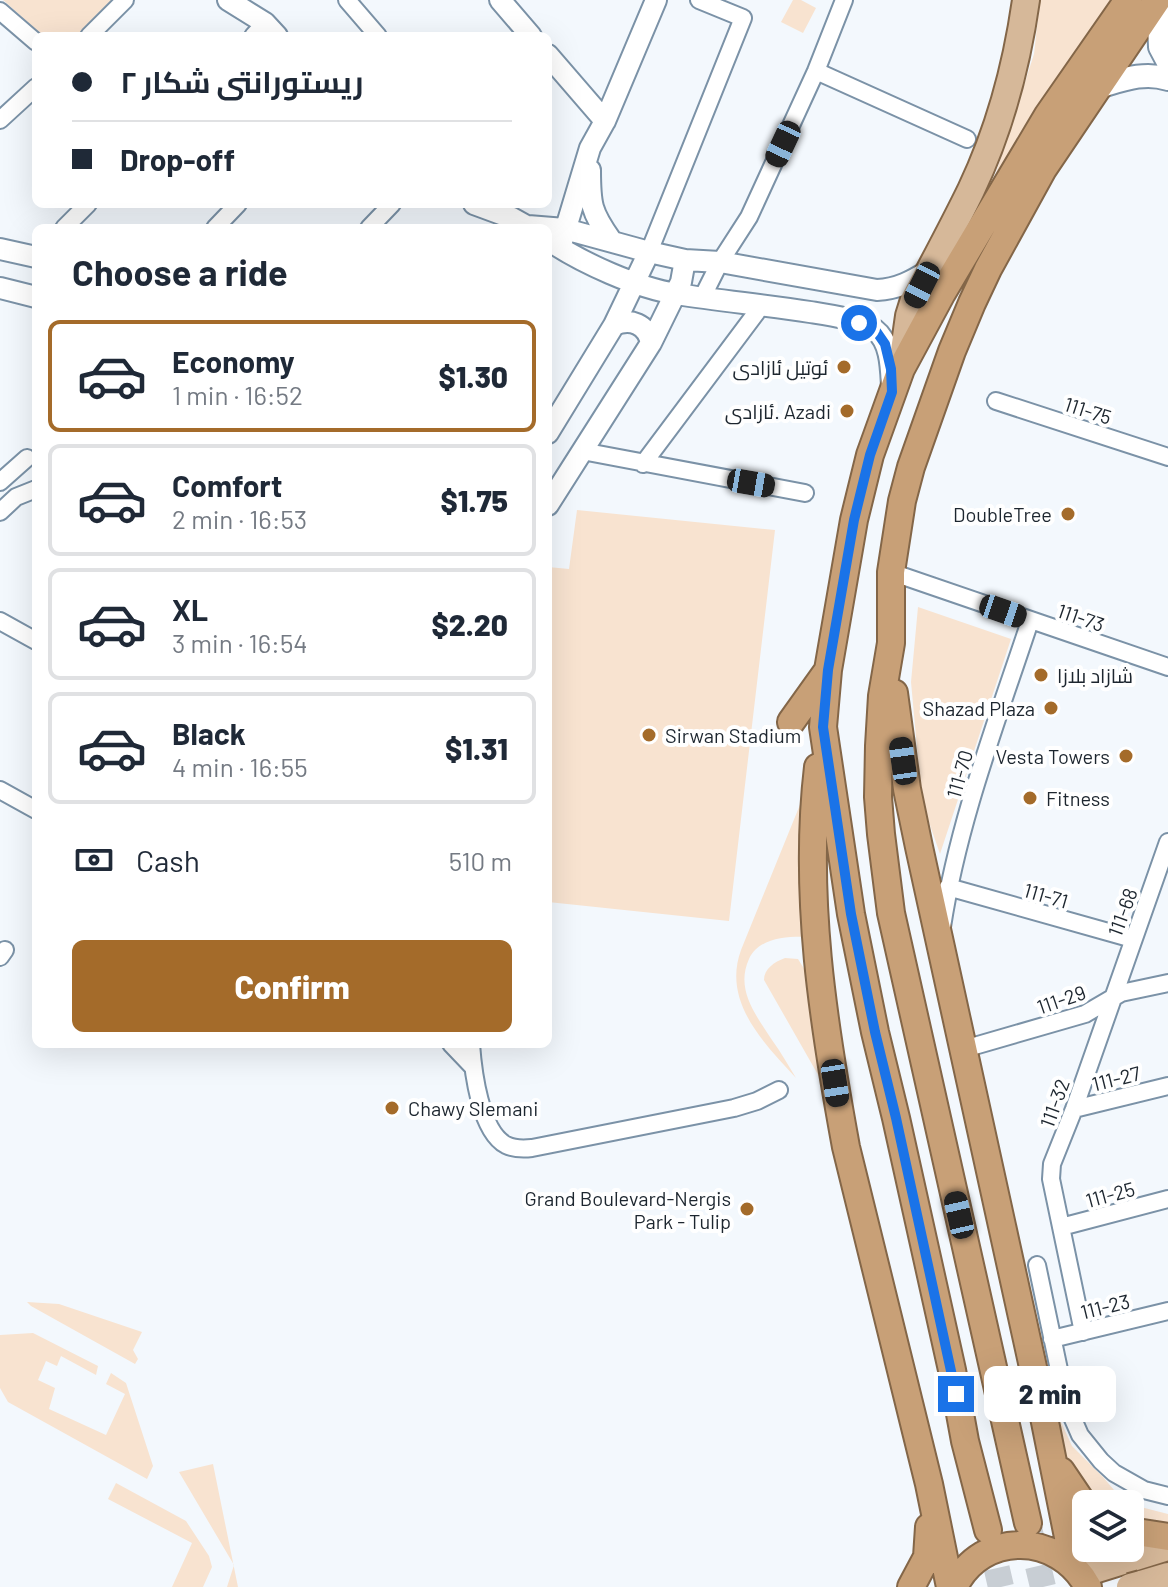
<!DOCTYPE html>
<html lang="en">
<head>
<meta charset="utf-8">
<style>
  body { margin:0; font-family:Barlow,Cairo,sans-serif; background:#f6f6f7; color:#1f2937; height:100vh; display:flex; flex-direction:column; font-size:30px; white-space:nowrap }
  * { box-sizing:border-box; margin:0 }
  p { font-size:26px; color:#747a83 }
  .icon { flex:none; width:44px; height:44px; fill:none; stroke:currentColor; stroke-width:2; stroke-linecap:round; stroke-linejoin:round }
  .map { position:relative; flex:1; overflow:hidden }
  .details { position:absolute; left:32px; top:224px; width:520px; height:824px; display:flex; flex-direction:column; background:#fff; border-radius:12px; box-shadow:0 8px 32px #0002 }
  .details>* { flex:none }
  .hud { position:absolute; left:32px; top:32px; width:520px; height:176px; border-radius:12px; box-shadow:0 8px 32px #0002; display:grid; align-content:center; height:176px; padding:0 40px; background:#fff }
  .fabs { position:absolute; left:1072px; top:1490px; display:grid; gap:16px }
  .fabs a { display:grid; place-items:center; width:72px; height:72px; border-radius:12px; background:#fff; box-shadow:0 8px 32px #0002; font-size:40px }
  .end { position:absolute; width:36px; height:36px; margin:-18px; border:10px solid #1a73e8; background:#fff; box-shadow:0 0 0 4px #fff }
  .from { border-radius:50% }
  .bubble { position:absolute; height:56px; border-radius:12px; background:#fff; box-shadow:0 8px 32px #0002; font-size:26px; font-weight:800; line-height:56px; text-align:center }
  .car { position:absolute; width:24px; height:48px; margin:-24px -12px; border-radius:10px; box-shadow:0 0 6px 2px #0007; background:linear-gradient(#222 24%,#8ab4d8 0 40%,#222 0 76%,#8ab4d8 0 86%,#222 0) }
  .hud b { display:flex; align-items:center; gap:28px; height:76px; font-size:30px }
  .hud b+b { border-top:2px solid #e0e1e3 }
  .hud i { width:20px; height:20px; background:#1f2937 }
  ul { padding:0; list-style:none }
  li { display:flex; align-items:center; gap:24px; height:112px; margin:0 16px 12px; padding:0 24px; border:4px solid #e0e1e3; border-radius:12px }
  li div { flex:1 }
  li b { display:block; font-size:30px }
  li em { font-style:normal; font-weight:800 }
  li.selected { border-color:#a46b2a }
  li>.icon { width:72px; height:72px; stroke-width:1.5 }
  h2 { padding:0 40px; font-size:36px; line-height:96px }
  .pay { display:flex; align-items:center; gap:20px; height:88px; padding:0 40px; font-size:30px }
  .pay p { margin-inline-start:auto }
  .button { display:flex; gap:16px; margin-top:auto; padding:16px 40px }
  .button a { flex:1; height:92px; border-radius:12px; background:#a46b2a; color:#fff; font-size:32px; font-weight:800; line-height:92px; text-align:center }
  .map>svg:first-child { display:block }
  .green { fill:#f8e3d0 }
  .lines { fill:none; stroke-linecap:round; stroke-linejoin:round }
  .trunk-tunnel { stroke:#c8ced4; stroke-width:26; stroke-dasharray:26 13; stroke-linecap:butt }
  .minor-casing { stroke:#7b92a7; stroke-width:20 }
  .tertiary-casing { stroke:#7b92a7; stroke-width:24 }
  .secondary-casing { stroke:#7b92a7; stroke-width:26 }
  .primary-casing { stroke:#836648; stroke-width:30 }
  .trunk-casing { stroke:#836648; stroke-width:30 }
  .minor { stroke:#fff; stroke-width:16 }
  .tertiary { stroke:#fff; stroke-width:20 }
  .secondary { stroke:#fff; stroke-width:22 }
  .primary { stroke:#d6b899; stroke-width:26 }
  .trunk { stroke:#c8a077; stroke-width:26 }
  .primary-bridge-casing { stroke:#836648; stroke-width:30; stroke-linecap:butt }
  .primary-bridge { stroke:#d6b899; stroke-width:26 }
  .route { stroke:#1a73e8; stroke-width:10 }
  .poi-dot { fill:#a46b2a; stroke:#fff; stroke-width:3 }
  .labels { text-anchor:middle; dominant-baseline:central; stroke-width:8; stroke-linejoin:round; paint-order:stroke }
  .poi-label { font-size:20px; fill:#1d262f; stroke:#fff; text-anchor:end }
  .street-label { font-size:20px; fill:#1d262f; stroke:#fff }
</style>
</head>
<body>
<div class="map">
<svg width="1168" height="1587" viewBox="0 0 1168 1587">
  <rect width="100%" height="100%" fill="#f3f8fd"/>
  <path class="green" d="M3,0H121L84,36H43Z
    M793,0H801L816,8L803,33L781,22Z
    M1040,0H1119L995,176L1034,54Z
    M577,510L775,530L729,921L548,902V567L569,569Z
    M918,607L1011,639L940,854L922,802L911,682Z
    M808,785L810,937C789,936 759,937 749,959C735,990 756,1015 772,1040C781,1052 788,1065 796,1078C764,1043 722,1002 741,950Z
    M785,958L798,959L808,975L833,1101L764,980C764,969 774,962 785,958Z
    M1028,1283L1061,1422L1072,1446L1103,1477L1125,1503L1168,1514V1525L1130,1522V1504H1100L1087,1494L1066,1461L1049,1411Z
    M27,1302L59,1304L142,1332L133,1350L138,1359L135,1364L31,1306Z
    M33,1333L98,1366L96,1375L61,1356L57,1366L46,1361L38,1380L55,1388L49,1409L106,1435L125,1394L106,1384L111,1373L126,1383L153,1466L147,1479L8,1402L0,1388V1335Z
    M213,1464L238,1587H227L234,1565L179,1472Z
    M116,1483L186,1521L209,1556L212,1567L203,1587H172L192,1543L108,1499Z"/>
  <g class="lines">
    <path class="trunk-tunnel" d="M1029,1528L1043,1587
      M988,1530L1001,1587"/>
    <g class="minor-casing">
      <path id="minor" d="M347,0L378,36
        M0,11L36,42
        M89,36L125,0
        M253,36L265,23
        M816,71L967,139
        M0,120L36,87
        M64,228L88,204
        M215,228L238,204
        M369,228L392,204
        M649,252L743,18L699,0
        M703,296L720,262L749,217L816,71L844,0
        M996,401L1168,457
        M582,451L805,493
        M643,464L762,305
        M0,482L27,458
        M0,512L16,497L36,489
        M891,572L1168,667
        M0,621L36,641
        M0,790L36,810
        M948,887L1133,939
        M942,927C958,822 997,721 1030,621
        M0,957L5,950
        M451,1044L472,1066
        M471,1044C473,1071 480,1131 506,1145C514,1149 523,1149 532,1148L734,1108L757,1101L779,1090
        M964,1049L1085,1014L1121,993L1168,983
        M1074,1109L1168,1086
        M1061,1227L1168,1199
        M1037,1265L1066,1403L1080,1435L1101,1461L1114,1473L1144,1490L1168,1496
        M1083,1332L1051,1179L1052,1164L1074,1109L1168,842
        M1052,1339L1168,1311"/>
    </g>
    <g class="tertiary-casing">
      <path id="tertiary" d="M228,0L265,23L277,36
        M500,0L531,36
        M548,55L605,121
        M590,170C590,204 591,212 611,240
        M474,204L512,218L530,228
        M528,226L565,229L649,252L685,260L720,262L877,290C898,289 912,281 930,270
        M548,240C582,263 637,288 677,294C721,301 766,305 810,312C829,315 859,319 875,330C891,342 891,369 892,387
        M562,241L590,148L605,121L656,0
        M0,249L36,257
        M0,288L36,297
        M614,325C631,318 647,324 651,343
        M548,433L614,325L649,252
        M548,505L651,343L681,282L685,260"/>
    </g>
    <g class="secondary-casing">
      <path id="secondary" d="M1158,0L1160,47L1168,62
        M1098,87C1122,80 1144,71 1168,79"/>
    </g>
    <g class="primary-casing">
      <path id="primary" d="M902,365L909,316L914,300C933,264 953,227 971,190C999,131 1017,64 1026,0
        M1081,1574L1168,1547
        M1141,1584L1168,1576"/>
    </g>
    <g class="trunk-casing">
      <path id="trunk" d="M894,693L907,789L919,847L1045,1422L1074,1567
        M791,722L826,673
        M818,767C803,894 823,1022 846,1147L929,1484L950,1587
        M1061,1471L1086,1508
        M1028,1523L891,913L881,834L878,797L879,746L882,696L891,643V572L902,501L911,467L952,351L972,303L988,269L1043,169L1157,0
        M988,1530L965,1441L952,1370L896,1118L875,1032L851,914L823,727L828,670L854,520L870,455L901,369L942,293L1048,115L1128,0
        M1130,1531L1168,1537
        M911,1587L927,1557L929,1527
        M954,1587C982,1530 1059,1532 1088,1587"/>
    </g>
    <use href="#minor" class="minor"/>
    <use href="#tertiary" class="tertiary"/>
    <use href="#secondary" class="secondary"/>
    <use href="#primary" class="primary"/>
    <use href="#trunk" class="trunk"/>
    <g class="primary-bridge-casing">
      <path id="primary-bridge" d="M1130,1587L1141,1584"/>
    </g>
    <use href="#primary-bridge" class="primary-bridge"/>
  </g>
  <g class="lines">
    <path class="route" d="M859,323L876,331L885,344L891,369L892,392L870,455L854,520L828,670L823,727L851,914L875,1032L896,1118L956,1394"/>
  </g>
  <g class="poi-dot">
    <circle cx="844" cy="367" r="8"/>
    <circle cx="847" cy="411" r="8"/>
    <circle cx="1068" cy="514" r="8"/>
    <circle cx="1041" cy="675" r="8"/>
    <circle cx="1051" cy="708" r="8"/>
    <circle cx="649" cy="735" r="8"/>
    <circle cx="1126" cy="756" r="8"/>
    <circle cx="1030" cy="798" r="8"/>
    <circle cx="392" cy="1108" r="8"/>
    <circle cx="747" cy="1209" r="8"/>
  </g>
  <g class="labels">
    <g class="poi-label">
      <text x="828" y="367">ئوتیل ئازادی</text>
      <text x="831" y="411">ئازادى. Azadi</text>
      <text x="1052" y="514">DoubleTree</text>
      <text x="1057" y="675" text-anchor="start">شازاد بلازا</text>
      <text x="1035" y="708">Shazad Plaza</text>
      <text x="665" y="735" text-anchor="start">Sirwan Stadium</text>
      <text x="1110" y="756">Vesta Towers</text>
      <text x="1046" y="798" text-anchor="start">Fitness</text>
      <text x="408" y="1108" text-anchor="start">Chawy Slemani</text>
      <text x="731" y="1198">Grand Boulevard-Nergis<tspan x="731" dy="23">Park - Tulip</tspan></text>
    </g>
    <g class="street-label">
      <text transform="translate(1088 410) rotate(18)">111-75</text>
      <text transform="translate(1081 617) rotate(19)">111-73</text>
      <text transform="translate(959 774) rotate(-74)">111-70</text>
      <text transform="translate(1046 895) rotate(16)">111-71</text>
      <text transform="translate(1122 912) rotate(-70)">111-68</text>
      <text transform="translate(1061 999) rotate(-19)">111-29</text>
      <text transform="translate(1116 1078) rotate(-14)">111-27</text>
      <text transform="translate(1054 1103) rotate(-70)">111-32</text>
      <text transform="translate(1110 1194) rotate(-15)">111-25</text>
      <text transform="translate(1105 1306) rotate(-14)">111-23</text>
    </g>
  </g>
</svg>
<div class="fabs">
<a><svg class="icon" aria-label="layers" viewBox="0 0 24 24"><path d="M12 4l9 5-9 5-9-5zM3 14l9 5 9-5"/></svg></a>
</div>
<i class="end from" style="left:859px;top:323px"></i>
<i class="end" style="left:956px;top:1394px"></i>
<div class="bubble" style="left:984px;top:1366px;width:132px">2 min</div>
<i class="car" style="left:783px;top:144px;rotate:205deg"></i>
<i class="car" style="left:922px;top:285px;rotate:207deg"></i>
<i class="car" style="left:751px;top:483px;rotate:100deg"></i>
<i class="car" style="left:1003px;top:611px;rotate:109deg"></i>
<i class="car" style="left:903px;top:761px;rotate:352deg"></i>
<i class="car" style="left:835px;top:1083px;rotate:171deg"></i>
<i class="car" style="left:959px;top:1215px;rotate:347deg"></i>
<div class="hud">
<b><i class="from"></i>ريستورانتى شكار ٢</b>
<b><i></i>Drop-off</b>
</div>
<section class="details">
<h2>Choose a ride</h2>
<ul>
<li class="selected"><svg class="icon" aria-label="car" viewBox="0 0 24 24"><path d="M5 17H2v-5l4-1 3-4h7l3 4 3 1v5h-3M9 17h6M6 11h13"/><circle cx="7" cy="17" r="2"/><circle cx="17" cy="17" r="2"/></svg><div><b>Economy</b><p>1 min · 16:52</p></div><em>$1.30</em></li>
<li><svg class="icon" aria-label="car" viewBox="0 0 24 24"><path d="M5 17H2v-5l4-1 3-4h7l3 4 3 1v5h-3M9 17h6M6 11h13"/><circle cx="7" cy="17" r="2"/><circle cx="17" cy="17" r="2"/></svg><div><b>Comfort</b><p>2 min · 16:53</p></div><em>$1.75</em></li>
<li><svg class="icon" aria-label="car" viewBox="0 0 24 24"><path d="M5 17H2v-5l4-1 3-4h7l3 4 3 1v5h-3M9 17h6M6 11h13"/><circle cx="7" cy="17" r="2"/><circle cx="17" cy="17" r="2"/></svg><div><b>XL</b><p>3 min · 16:54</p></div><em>$2.20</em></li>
<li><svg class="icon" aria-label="car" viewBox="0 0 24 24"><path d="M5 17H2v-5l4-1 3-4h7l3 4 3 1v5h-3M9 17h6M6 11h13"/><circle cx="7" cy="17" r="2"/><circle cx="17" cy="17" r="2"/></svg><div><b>Black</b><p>4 min · 16:55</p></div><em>$1.31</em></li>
</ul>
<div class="pay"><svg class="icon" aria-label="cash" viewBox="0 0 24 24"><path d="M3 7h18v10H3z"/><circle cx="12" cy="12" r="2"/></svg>Cash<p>510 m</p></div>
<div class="button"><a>Confirm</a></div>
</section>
</div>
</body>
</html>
